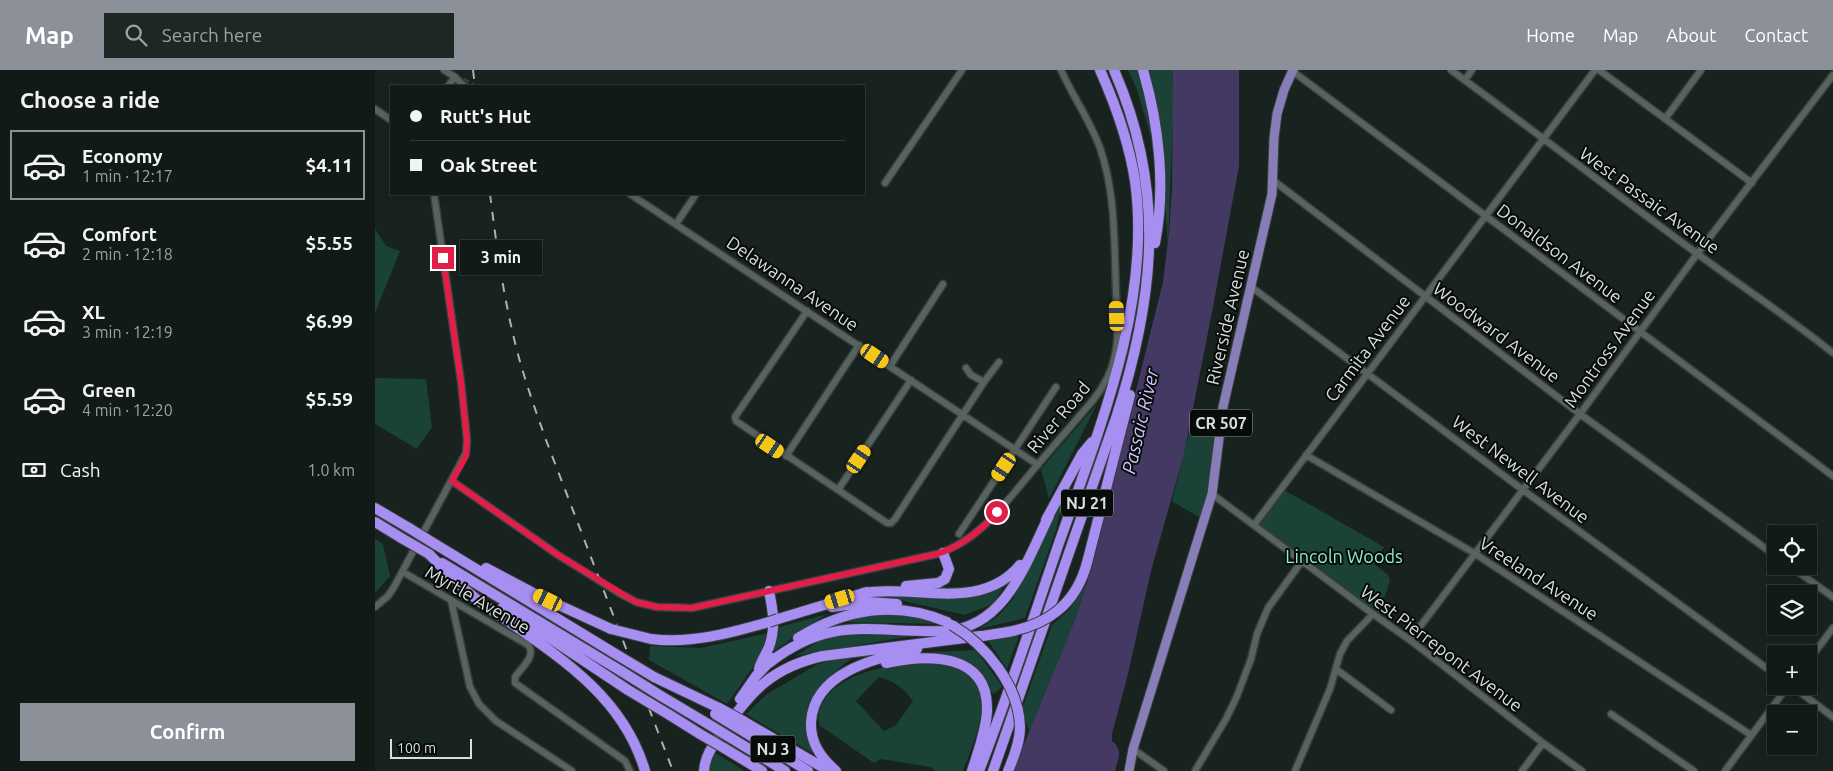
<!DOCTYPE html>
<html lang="en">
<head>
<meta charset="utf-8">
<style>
  body { margin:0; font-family:Ubuntu,sans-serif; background:#1f2724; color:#f1f3f6; height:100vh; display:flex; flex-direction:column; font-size:19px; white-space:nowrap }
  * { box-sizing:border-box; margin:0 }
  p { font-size:16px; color:#9ca1a1 }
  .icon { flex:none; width:28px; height:28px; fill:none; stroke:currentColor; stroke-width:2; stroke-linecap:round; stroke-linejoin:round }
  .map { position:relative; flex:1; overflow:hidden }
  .sheet { display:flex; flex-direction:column; background:#121a17; width:375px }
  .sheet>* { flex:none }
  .banner { position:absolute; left:15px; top:15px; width:475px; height:110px; border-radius:0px; box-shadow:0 2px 8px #0003,0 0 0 1px #313836; display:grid; align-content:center; height:110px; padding:0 20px; background:#121a17 }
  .buttons { position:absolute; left:1392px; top:455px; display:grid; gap:10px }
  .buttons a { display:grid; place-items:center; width:50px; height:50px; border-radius:0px; background:#121a17; box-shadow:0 2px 8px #0003,0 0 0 1px #313836; font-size:25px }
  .scale { position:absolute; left:15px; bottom:12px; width:82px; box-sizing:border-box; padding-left:5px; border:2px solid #d7dedb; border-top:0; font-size:14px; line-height:18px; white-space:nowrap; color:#d7dedb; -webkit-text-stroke:4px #070b09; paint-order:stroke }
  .end { position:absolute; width:22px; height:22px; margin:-11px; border:6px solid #e11d48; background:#fff; box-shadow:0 0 0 2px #fff }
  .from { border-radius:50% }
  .bubble { position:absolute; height:35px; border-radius:0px; background:#121a17; box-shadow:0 2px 8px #0003,0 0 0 1px #313836; font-size:16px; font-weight:700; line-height:35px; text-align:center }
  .car { position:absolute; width:15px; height:30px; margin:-15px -8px; border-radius:6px; box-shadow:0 0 4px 1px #0007; background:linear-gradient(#f5c518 24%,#345 0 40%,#f5c518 0 76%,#345 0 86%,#f5c518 0) }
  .banner b { display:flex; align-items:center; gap:18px; height:48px; font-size:19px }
  .banner b+b { border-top:1px solid #313836 }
  .banner i { width:12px; height:12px; background:#f1f3f6 }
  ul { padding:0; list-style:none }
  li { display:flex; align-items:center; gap:15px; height:70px; margin:0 10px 8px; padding:0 10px; border:2px solid transparent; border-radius:0px }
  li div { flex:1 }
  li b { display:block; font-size:19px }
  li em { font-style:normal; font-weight:700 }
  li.on { border-color:#8c9099 }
  li>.icon { width:45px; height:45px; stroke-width:1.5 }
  h2 { padding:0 20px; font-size:22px; line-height:60px }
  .pay { display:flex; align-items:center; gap:12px; height:55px; padding:0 20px; font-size:19px }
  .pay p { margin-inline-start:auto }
  .action { display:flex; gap:10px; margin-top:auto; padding:10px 20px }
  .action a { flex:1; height:58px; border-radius:0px; background:#8c9099; color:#fff; font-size:20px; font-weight:700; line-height:58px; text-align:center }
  header { display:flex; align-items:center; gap:30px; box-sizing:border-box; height:70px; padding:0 25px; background:#8c9099; color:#fff }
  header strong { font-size:24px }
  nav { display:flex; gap:28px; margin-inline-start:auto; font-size:18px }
  .search { width:350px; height:45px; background:#1f2724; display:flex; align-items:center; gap:12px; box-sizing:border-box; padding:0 18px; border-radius:0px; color:#9ca1a1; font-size:19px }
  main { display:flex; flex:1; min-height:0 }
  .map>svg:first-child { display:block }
  .green { fill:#1a4236; fill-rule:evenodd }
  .water { fill:#433962 }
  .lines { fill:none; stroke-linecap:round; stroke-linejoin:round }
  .minor-tunnel { stroke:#353e3b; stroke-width:6; stroke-dasharray:6 3; stroke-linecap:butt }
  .minor-casing { stroke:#373e3b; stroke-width:9 }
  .major-casing { stroke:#373e3b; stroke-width:11 }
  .highway-casing { stroke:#373e3b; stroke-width:12 }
  .minor { stroke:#58635f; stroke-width:6 }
  .major { stroke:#877db7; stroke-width:9 }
  .highway { stroke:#a78ef1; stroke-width:10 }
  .rail { stroke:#abb3b0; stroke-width:2; stroke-dasharray:9 9; stroke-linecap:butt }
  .highway-bridge-casing { stroke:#373e3b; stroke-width:12; stroke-linecap:butt }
  .highway-bridge { stroke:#a78ef1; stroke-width:10 }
  .route { stroke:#e11d48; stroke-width:6 }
  .labels { text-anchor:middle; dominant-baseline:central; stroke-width:4; stroke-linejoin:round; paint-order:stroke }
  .shield { fill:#070b09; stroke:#999f9c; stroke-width:1 }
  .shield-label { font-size:16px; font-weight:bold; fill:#d7dedb }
  .street-label { font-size:18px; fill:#d7dedb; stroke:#070b09 }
  .park-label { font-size:18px; fill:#8eebcd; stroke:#070b09 }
  .water-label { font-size:19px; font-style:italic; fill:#cfc4fd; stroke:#070b09 }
</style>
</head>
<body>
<header>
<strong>Map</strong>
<div class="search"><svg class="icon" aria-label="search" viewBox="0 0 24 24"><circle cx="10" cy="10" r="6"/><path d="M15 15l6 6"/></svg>Search here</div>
<nav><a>Home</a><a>Map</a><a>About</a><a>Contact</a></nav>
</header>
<main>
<section class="sheet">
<h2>Choose a ride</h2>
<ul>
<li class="on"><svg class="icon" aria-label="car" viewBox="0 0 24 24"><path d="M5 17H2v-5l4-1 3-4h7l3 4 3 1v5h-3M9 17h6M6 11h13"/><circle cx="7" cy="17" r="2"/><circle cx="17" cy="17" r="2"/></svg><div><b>Economy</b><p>1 min · 12:17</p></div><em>$4.11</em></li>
<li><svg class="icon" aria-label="car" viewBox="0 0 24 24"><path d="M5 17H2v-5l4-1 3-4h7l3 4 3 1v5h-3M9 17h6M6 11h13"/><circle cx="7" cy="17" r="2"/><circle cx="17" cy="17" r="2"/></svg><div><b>Comfort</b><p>2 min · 12:18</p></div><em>$5.55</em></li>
<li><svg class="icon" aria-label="car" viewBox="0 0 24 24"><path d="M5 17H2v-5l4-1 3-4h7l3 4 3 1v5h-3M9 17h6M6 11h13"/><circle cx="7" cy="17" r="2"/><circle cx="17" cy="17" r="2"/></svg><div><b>XL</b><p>3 min · 12:19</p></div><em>$6.99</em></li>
<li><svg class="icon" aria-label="car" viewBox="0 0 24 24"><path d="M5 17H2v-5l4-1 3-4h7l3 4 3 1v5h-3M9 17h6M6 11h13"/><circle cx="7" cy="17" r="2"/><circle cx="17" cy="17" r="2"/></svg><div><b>Green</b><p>4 min · 12:20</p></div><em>$5.59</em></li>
</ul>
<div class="pay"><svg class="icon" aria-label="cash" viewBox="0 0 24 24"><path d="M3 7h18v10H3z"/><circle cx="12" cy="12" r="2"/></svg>Cash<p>1.0 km</p></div>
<div class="action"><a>Confirm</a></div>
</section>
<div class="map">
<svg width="1458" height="701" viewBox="0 0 1458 701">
  <rect width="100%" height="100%" fill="#18221f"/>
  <path class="green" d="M753,0H800L793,176L788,108L762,20Z
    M0,159L11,176L25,181L0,243Z
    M0,308L51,309L57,357L42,379L0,354Z
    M722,334L674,429L666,399Z
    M817,351L842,355L837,404L827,449L797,431Z
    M909,420L1009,477L999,494L1013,505L1015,511L1003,546L995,541L884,455Z
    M687,432L681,460L650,548L604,559L623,546L638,529Z
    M0,469L8,474L15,506L0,523Z
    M712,513L701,547L654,662L647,639L677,555L695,539Z
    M628,518L618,534L590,545L507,526L594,527Z
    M523,543L556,549L562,554L468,552L490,546Z
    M452,544L399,581L404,557Z
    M481,562L543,565L420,586L451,567Z
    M393,563L381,593L352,634L274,590L275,576L326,578Z
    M644,566L632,599L612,569Z
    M601,580L627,616L625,619L619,624C608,616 602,603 593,593C583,585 566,584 554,582Z
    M482,584C465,598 432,620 432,644C432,657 435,670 437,683L371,644L392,624L443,594Z
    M566,593C573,595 582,596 588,600C623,624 599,671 588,701H560L556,697L506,689L499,693L444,655L443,640C448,633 453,623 460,618C490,595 529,594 566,593ZM504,607C520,611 528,618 538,631L521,655L509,661L481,631Z
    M339,682L370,701H334Z"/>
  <path class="water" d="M798,0H864V96L838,237L809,384L776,501L753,604L737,664V671C749,681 743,688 740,701H638L701,547L718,493L777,256L788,212L794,162L797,118Z"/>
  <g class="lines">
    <path class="minor-tunnel" d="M88,10L98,16"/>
    <g class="minor-casing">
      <path id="minor" d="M69,0L80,7L89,16
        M916,0L1458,406
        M1076,0C1158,60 1238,122 1320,182C1366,216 1413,247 1458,283
        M1224,0L1377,113
        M1090,10L1097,0
        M73,16L80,7
        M0,39L16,50
        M1290,49L1326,0
        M899,111L1205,344L1401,486
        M510,113L587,0
        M255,124L663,395
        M301,154L321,124
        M875,216L1148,420L1401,605
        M432,241L360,347L361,351L512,453H516L520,449L609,312L624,292
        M515,296L568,214
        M591,298L596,305L609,312
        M931,385L1099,483L1376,665
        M411,386L484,275
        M77,411L183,485L244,523L261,532L282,537L317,538L562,484C603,471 627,437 654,405C675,380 697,355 719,329C728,317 736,304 739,289C745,267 742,243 741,221C739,173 741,124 725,78C715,50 698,27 686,0
        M463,420L536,310
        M837,424L998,544L1035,570L1168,673L1207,701
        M879,455L1220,0
        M584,464L681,317
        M1415,496L1458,527
        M28,502L153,575C162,586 146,598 140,607V613L250,691L255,701
        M76,530L95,617L104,634L121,651L197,701
        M0,537L13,526L19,517L91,383L92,370L86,312L59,124
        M1035,570L1205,344L1322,184L1458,5
        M1434,590L1458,558
        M961,599L1016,640
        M1417,616L1458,647
        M1236,644L1319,701
        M758,679L789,701
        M820,701L851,649L862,626L876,589L882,564L893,538L927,491
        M920,701L955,619L965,584L972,571L998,544
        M1147,701L1168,673
        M1350,701L1413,616"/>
    </g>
    <g class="major-casing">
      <path id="major" d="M754,701L758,679L837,424L848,337L897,124L899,68L902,44L909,20L918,0"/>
    </g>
    <g class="highway-casing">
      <path id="highway" d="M768,0C784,55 791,117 780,173
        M0,438L34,458
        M671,450L707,384L717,372
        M0,452L28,469
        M60,474L239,583
        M54,484C70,500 85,517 104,531C169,578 246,618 270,701
        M713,489L755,325
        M67,493L246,601
        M111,498L162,525L236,559
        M531,516L563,513L570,509L574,499L568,483
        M488,523C540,514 605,543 645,495
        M128,537L253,620
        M457,537L493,532L522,534
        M403,549L492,522
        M601,567L627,563
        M423,568C469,539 521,530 572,552
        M276,569C317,574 355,563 394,552
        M394,593C458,543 499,564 571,561C631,557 651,492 674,446
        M511,593C552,584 614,582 612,641C611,661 603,682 597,701
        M384,599C386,591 391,584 394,577C401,558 398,540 394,521
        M279,607L344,638
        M286,626L333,654
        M365,629L381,606L398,588
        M293,644L325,664
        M368,651L454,701
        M363,658L433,701
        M356,668L410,701
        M349,678L387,701
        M329,701C330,684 340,673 349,660C377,620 398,597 448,586L605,566
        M461,701C446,688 435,673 436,652C439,601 503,588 542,579
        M604,701C633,626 658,549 684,473C724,360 777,233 760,111C754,72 741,36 725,0
        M618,701L741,348C780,227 791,119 739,0"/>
    </g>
    <use href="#minor" class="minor"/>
    <use href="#major" class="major"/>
    <use href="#highway" class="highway"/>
    <path class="rail" d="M98,0L100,16
      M115,124C121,171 127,218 138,264C146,300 159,336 171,370L298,701"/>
    <g class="highway-bridge-casing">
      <path id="highway-bridge" d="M34,458L60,474
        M28,469L54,484
        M394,552L403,549
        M577,555C611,575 644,616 645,657C645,672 639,687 633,701
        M236,559L276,569
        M627,563C672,556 702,535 713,489
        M239,583L279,607
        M246,601L286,626
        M253,620L293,644
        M344,638L368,651
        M340,644L363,658
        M333,654L356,668
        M325,664L349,678"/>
    </g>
    <use href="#highway-bridge" class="highway-bridge"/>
  </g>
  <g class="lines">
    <path class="route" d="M68,188L86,312L92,370L91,386L77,411L183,485L244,522L261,532L282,537L317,538L562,484C587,476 605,462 622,442"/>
  </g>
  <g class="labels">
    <g class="shield">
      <rect x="815" y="339.5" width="62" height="27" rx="4"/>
      <rect x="686" y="419.5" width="52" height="27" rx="4"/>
      <rect x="375.5" y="665.5" width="45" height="27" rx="4"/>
    </g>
    <g class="shield-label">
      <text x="846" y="353">CR 507</text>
      <text x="712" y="433">NJ 21</text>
      <text x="398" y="679">NJ 3</text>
    </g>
    <g class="street-label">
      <text transform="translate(1275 130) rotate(36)">West Passaic Avenue</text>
      <text transform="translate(1185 183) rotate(37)">Donaldson Avenue</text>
      <text transform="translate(418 213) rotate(34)">Delawanna Avenue</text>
      <text transform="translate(852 247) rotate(-77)">Riverside Avenue</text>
      <text transform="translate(1122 262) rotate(37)">Woodward Avenue</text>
      <text transform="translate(992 278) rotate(-53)">Carmita Avenue</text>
      <text transform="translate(1234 278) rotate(-54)">Montross Avenue</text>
      <text transform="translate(683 347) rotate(-50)">River Road</text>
      <text transform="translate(1146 399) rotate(37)">West Newell Avenue</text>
      <text transform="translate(1164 508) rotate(33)">Vreeland Avenue</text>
      <text transform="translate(103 529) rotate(30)">Myrtle Avenue</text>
      <text transform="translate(1067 578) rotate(37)">West Pierrepont Avenue</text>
    </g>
    <g class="park-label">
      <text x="969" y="486">Lincoln Woods</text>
    </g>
    <g class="water-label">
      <text transform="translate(765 351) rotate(-77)">Passaic River</text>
    </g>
  </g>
</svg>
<div class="buttons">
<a><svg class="icon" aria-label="locate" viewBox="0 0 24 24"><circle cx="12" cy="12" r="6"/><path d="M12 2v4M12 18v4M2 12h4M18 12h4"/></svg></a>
<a><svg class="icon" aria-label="layers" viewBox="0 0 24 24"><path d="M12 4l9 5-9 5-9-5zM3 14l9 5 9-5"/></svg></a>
<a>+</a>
<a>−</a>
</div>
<div class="scale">100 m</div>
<i class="end from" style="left:622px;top:442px"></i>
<i class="end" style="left:68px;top:188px"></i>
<div class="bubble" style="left:85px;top:170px;width:82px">3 min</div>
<i class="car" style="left:742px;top:246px;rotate:358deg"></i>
<i class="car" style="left:500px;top:286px;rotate:124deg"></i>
<i class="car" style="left:395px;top:376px;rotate:124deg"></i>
<i class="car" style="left:484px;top:389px;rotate:34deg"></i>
<i class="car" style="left:629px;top:397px;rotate:214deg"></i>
<i class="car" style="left:465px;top:529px;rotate:253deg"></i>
<i class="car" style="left:173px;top:530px;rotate:296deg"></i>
<div class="banner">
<b><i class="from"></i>Rutt's Hut</b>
<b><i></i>Oak Street</b>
</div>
</div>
</main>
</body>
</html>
